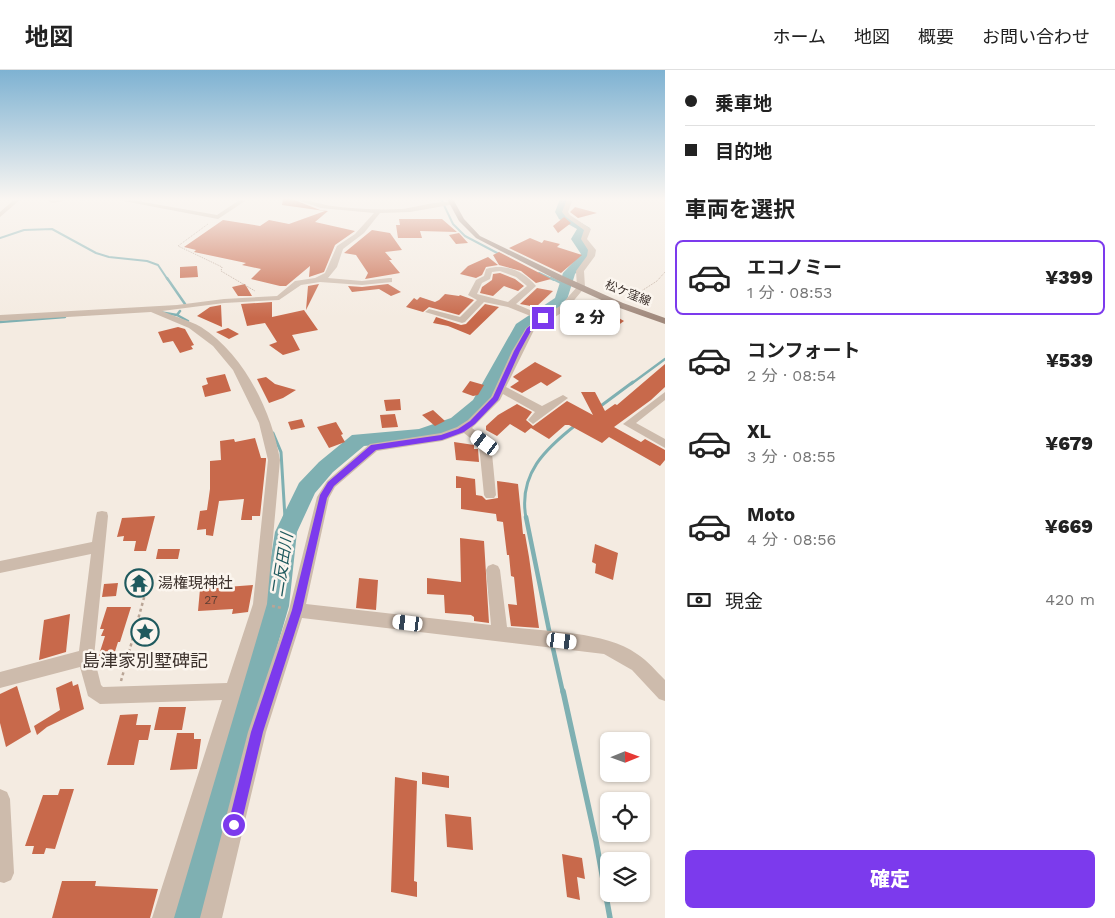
<!DOCTYPE html>
<html lang="ja">
<head>
<meta charset="utf-8">
<style>
  body { margin:0; font-family:"Work Sans","Noto Sans JP",sans-serif; background:#f6f6f6; color:#222; height:100vh; display:flex; flex-direction:column; font-size:19px; white-space:nowrap }
  * { box-sizing:border-box; margin:0 }
  p { font-size:16px; color:#767676 }
  .icon { flex:none; width:28px; height:28px; fill:none; stroke:currentColor; stroke-width:2; stroke-linecap:round; stroke-linejoin:round }
  .map { position:relative; flex:1; overflow:hidden }
  .drawer { display:flex; flex-direction:column; background:#fff; width:450px }
  .drawer>* { flex:none }
  .hud { display:grid; align-content:center; height:110px; padding:0 20px; background:#fff }
  .needle { width:32px; rotate:89deg }
  .tools { position:absolute; left:600px; top:662px; display:grid; gap:10px }
  .tools a { display:grid; place-items:center; width:50px; height:50px; border-radius:8px; background:#fff; box-shadow:0 1px 4px #0004; font-size:25px }
  .end { position:absolute; width:22px; height:22px; margin:-11px; border:6px solid #7c3aed; background:#fff; box-shadow:0 0 0 2px #fff }
  .from { border-radius:50% }
  .bubble { position:absolute; height:35px; border-radius:8px; background:#fff; box-shadow:0 1px 4px #0004; font-size:16px; font-weight:800; line-height:35px; text-align:center }
  .car { position:absolute; width:15px; height:30px; margin:-15px -8px; border-radius:6px; box-shadow:0 0 4px 1px #0007; background:linear-gradient(#fff 24%,#345 0 40%,#fff 0 76%,#345 0 86%,#fff 0) }
  .hud b { display:flex; align-items:center; gap:18px; height:48px; font-size:19px }
  .hud b+b { border-top:1px solid #e0e0e0 }
  .hud i { width:12px; height:12px; background:#222 }
  ul { padding:0; list-style:none }
  li { display:flex; align-items:center; gap:15px; height:75px; margin:0 10px 8px; padding:0 10px; border:2px solid transparent; border-radius:8px }
  li div { flex:1 }
  li b { display:block; font-size:19px }
  li em { font-style:normal; font-weight:800 }
  li.selected { border-color:#7c3aed }
  li>.icon { width:45px; height:45px; stroke-width:1.5 }
  h2 { padding:0 20px; font-size:22px; line-height:60px }
  .pay { display:flex; align-items:center; gap:12px; height:55px; padding:0 20px; font-size:19px }
  .pay p { margin-inline-start:auto }
  .action { display:flex; gap:10px; margin-top:auto; padding:10px 20px }
  .action a { flex:1; height:58px; border-radius:8px; background:#7c3aed; color:#fff; font-size:20px; font-weight:800; line-height:58px; text-align:center }
  header { display:flex; align-items:center; gap:30px; box-sizing:border-box; height:70px; padding:0 25px; background:#fff; border-bottom:1px solid #e0e0e0 }
  header strong { font-size:24px }
  nav { display:flex; gap:28px; margin-inline-start:auto; font-size:18px }
  main { display:flex; flex:1; min-height:0 }
  .map>svg:first-child { display:block }
  .lines { fill:none; stroke-linecap:round; stroke-linejoin:round }
  .stream-far4 { stroke:#7fb0b2; stroke-width:2 }
  .stream-far3 { stroke:#7fb0b2; stroke-width:2.5 }
  .stream-far2 { stroke:#7fb0b2; stroke-width:3 }
  .stream-far1 { stroke:#7fb0b2; stroke-width:4.5 }
  .stream { stroke:#7fb0b2; stroke-width:5.5 }
  .river { fill:#7fb0b2; fill-rule:evenodd }
  .building { fill:#c8694b }
  .path-far1 { stroke:#b9a596; stroke-width:1; stroke-dasharray:1 1; stroke-linecap:butt }
  .path { stroke:#b9a596; stroke-width:2.5; stroke-dasharray:3 3; stroke-linecap:butt }
  .street { fill:#cdbbac; fill-rule:evenodd }
  .secondary { fill:#a18a7d; fill-rule:evenodd }
  .route { fill:#7c3aed }
  .labels { text-anchor:middle; dominant-baseline:central; stroke-width:5; stroke-linejoin:round; paint-order:stroke }
  .far-street-label { font-size:12px; fill:#3b302b; stroke:#fbf5ee }
  .number-label { font-size:12px; fill:#5e3e33 }
  .poi-label { font-size:15px; fill:#3b302b; stroke:#fbf5ee; text-anchor:start }
  .water-label { font-size:16px; font-style:italic; fill:#1f5a5e; stroke:#fbf5ee }
  .near-poi-label { font-size:18px; fill:#3b302b; stroke:#fbf5ee }
</style>
</head>
<body>
<header>
<strong>地図</strong>
<nav><a>ホーム</a><a>地図</a><a>概要</a><a>お問い合わせ</a></nav>
</header>
<main>
<div class="map">
<svg width="665" height="848" viewBox="0 0 665 848">
  <rect width="100%" height="100%" fill="#f4ebe1"/>
  <g class="lines">
    <path class="stream-far4" d="M441,129L453,154L465,166L501,185
      M0,168L24,160L52,159L96,183L109,187L147,191L158,195L168,210
      M539,203L554,210"/>
    <path class="stream-far3" d="M167,208L185,234
      M551,208L565,215
      M180,241L177,245L188,251
      M159,242L177,245
      M0,252L65,247
      M631,314L665,289"/>
    <path class="stream-far2" d="M598,338L633,312
      M273,363L281,382L285,448
      M526,448C518,404 545,379 577,354"/>
    <path class="stream-far1" d="M285,447L286,462
      M526,447L550,565
      M552,574L563,623"/>
    <path class="stream" d="M563,621L596,771L610,848"/>
    <path class="river" d="M560,129H570L565,142L567,145L590,158L583,169L593,184L575,204L566,233L527,260L486,338L465,356L427,370L364,376L333,402L315,423L297,462L289,536L243,694L202,848H164L211,694L263,536L275,462L299,413L319,392L352,365L419,359L451,348L473,330L516,254L555,228L563,203L581,184L571,169L577,159L559,149L555,142Z"/>
  </g>
  <path class="building" d="M283,129H292L320,140L328,141L315,152L355,161L335,175L324,202L309,207L310,196L286,216H280L251,209L261,199L242,195L246,193L194,182L196,180L184,177L223,150L260,156L269,150L289,154L325,141L282,135Z
    M575,137L597,143L578,148L570,142Z
    M564,147L571,153L558,163L553,156Z
    M399,149H442L457,162L420,161L422,168H398L396,155H400Z
    M372,160L390,163L402,180L385,182L392,190H389L400,203L365,209L368,203L356,185L344,183Z
    M459,163L468,173L456,174L449,165Z
    M530,168L542,173L544,170L560,174L557,177L582,185L561,203L509,178Z
    M499,182L551,209L536,213L521,201L499,195L493,185Z
    M488,187L498,195L486,197L482,205L476,208L460,204L468,196Z
    M197,196L198,207L180,208V197Z
    M500,203L515,209L524,216L518,221L504,216L493,226L480,223L482,217L492,210L493,204Z
    M245,214L252,226H238L232,217Z
    M319,214L306,240L308,216Z
    M388,214L401,222L391,226L379,219L352,222L348,216L362,217Z
    M537,218L553,221L536,237L520,234Z
    M445,224L459,226L460,225L474,230L459,245L429,237L423,242L406,237L414,228L417,230L420,227L435,232L439,230Z
    M272,232V247L304,240L318,260L292,265L300,280L283,285L269,275L277,272L265,253L247,256L241,234Z
    M485,234L499,237L470,265L448,256L433,253L436,247L461,255L466,254Z
    M221,235L222,257L197,246L210,237Z
    M606,242L617,247L624,251L613,259L594,250Z
    M178,257L185,259L194,275L191,276L193,279L180,283L173,271L163,273L158,262Z
    M228,258L239,264L229,269L216,262Z
    M535,292L562,306L547,316L541,312L522,323L510,317L519,311L513,307L514,306Z
    M665,294V317L651,330L614,357L641,372L645,369L665,380V390L660,396L609,367L602,373L569,355H565L549,369L531,358L525,363L510,354L497,366L486,360V356L498,345L517,334L532,342L526,350L533,356L567,331L593,345L581,322H595L605,341L615,334L617,335Z
    M225,304L231,321L205,327L202,316L208,314L206,308Z
    M266,307L275,314L296,320L283,328L269,333L257,309Z
    M470,311L484,315L478,325L473,326L462,322Z
    M400,329L401,340L386,341L384,330Z
    M433,340L445,351L435,356L422,345Z
    M395,344L398,357L382,358L380,345Z
    M302,349L305,357L291,360L288,352Z
    M336,352L343,364L341,365L345,372L329,378L317,357Z
    M255,368L261,388H266V390L260,446H252V450H241L244,429L219,431L213,466L206,465V459L197,460L200,441L207,440L210,419V391L221,390L220,371L234,369L235,372Z
    M454,372L474,375V379H478L479,392L456,390Z
    M456,406L475,409L476,425L482,426L486,430L498,428L497,411L518,414L523,464H525L529,487L539,558L511,556L508,534L517,535L514,507L511,506L509,485H507L503,452L497,451L496,444L461,439V418H456Z
    M155,446L146,481H134L136,471H123L124,466L117,467L122,448Z
    M460,468L484,471L489,553L474,551V547L471,545L445,543L444,525L427,524V508L461,512Z
    M595,474L618,483L613,510L595,503L596,494L592,492Z
    M158,479H180L178,489H156Z
    M359,508L378,510L376,540L356,538Z
    M118,513L116,526L102,527L104,514Z
    M253,515L248,542L232,544L233,539L198,541L200,519Z
    M107,537H131L120,572H118L112,591H97L105,566H101L104,559H100Z
    M70,544L66,582L39,590L44,550Z
    M72,611L73,616L78,614L84,639L47,657L37,665L34,656L60,640L56,618Z
    M17,616L31,662L6,677L0,653V624Z
    M159,637H186L182,660H154Z
    M138,644L136,655H151L148,670H139L134,695H107L120,645Z
    M177,663H194V669H201L197,699L170,700Z
    M422,702L449,706V718L422,714Z
    M395,707L417,711L414,811L417,812V827L391,822Z
    M60,719H74L55,779L46,778L44,784H32L34,776H25L43,725H58Z
    M445,744L471,747L473,780L447,777Z
    M562,784L582,788L585,809L577,807L580,830L567,827Z
    M62,811H96L95,816L158,819L150,848H52Z"/>
  <g class="lines">
    <path class="path-far1" d="M208,154L178,176L222,197L221,201L255,221
      M629,229L657,211L665,202"/>
    <path class="path" d="M272,536L282,538
      M121,611L147,517"/>
    <path class="street" d="M15,129H21L0,147V142Z
      M44,129H71L53,133Z
      M75,129H87L84,131Z
      M113,129H126L217,145L241,129H248L218,149Z
      M294,129C307,129 319,134 332,136C355,139 379,140 402,139C414,138 445,128 455,134L410,142L380,143L364,163L343,179L337,197L328,208L362,211L389,208H392V212L362,215L320,212L301,215L279,230L224,233L162,241C175,247 189,250 201,257C244,284 272,342 280,390L267,534L174,848H152L222,630L100,634L88,626L80,597L0,618V602L79,581L91,484L0,503V491L92,472L96,446L97,442L102,441L107,442L108,446L94,587L101,615L103,617L227,613L253,534L268,390L259,353L233,300L213,276L189,258L151,242L0,251V245L177,235L224,229L277,226L295,211L315,208L325,203L337,176L355,164L374,143L321,138Z
      M567,129H573L568,142L570,145L591,159L587,169L596,180L595,186L584,201L585,217L566,240L534,260L506,317L542,336L563,325L568,328L533,354L528,350L535,342L503,324L500,330L472,358L491,373L496,425L494,428H486L484,425L479,375L464,363L442,371L377,381L335,417L329,428L306,534L491,555L486,500L488,496L493,494L498,496L500,500L507,557C547,562 604,561 637,584C648,591 656,601 665,610V631L659,629L632,600L604,584L302,548L266,662L222,848H200L248,662L289,540L317,427L327,411L370,374L441,363L457,357L468,350L491,327L512,281L526,258L538,249L508,237L484,232L465,252L462,253L425,242L429,239L460,247L477,230L468,225L476,210L484,206L486,199C505,193 524,201 536,216L516,234L544,246L560,236L577,217L576,201L587,186L588,180L581,169L584,160L566,147L562,142ZM500,201L516,207L527,216L508,232L477,224L482,213L490,209L492,202Z
      M665,322V330L636,353L665,369V378L623,354Z
      M0,719L7,722L10,729L14,803L11,810L4,813L0,812Z"/>
    <path class="secondary" d="M447,129H453L464,149L480,166L563,206L623,233L665,248V254L617,237L557,210L476,168L459,151Z"/>
  </g>
  <linearGradient id="sky" x2="0" y2="1"><stop stop-color="#7eb2d2"/><stop offset="0.52" stop-color="#faf6f2"/><stop offset="1" stop-color="#faf6f2" stop-opacity="0"/></linearGradient>
  <rect width="665" height="248" fill="url(#sky)"/>
  <path class="route" d="M541,247L546,248L532,259L520,281L498,330L475,354L464,362L442,370L376,380L334,416L327,428L302,540L263,662L241,755L239,759L234,761L230,759L228,755L251,662L292,540L320,425L328,412L371,375L441,365L458,359L470,351L493,327L514,281L527,258Z"/>
  <defs>
    <g id="temple-ring" transform="scale(1.4375)"><circle r="9.5" fill="#fbf5ee" stroke="#1f5a5e" stroke-width="1.5"/><path d="M0-6L5-2H3V0L6.5 2.5H4V6H1.5V3h-3V6H-4V2.5H-6.5L-3 0V-2H-5Z" fill="#1f5a5e"/></g>
    <g id="sight-ring" transform="scale(1.4375)"><circle r="9.5" fill="#fbf5ee" stroke="#1f5a5e" stroke-width="1.5"/><path d="M0-6L1.8-2.2L6-1.7L2.9 1.2L3.7 5.4L0 3.3L-3.7 5.4L-2.9 1.2L-6-1.7L-1.8-2.2Z" fill="#1f5a5e"/></g>
  </defs>
  <g fill-rule="evenodd">
    <use href="#temple-ring" x="139" y="513"/>
    <use href="#sight-ring" x="145" y="562"/>
  </g>
  <g class="labels">
    <g class="far-street-label">
      <text transform="translate(628 223) rotate(22)">松ケ窪線</text>
    </g>
    <g class="number-label">
      <text x="211" y="530">27</text>
    </g>
    <g class="poi-label">
      <text x="158" y="513">湯権現神社</text>
    </g>
    <g class="water-label">
      <text transform="translate(282 495) rotate(-81)">二反田川</text>
    </g>
    <g class="near-poi-label">
      <text x="145" y="590">島津家別墅碑記</text>
    </g>
  </g>
</svg>
<div class="tools">
<a><svg class="needle" viewBox="-14 -14 28 28"><path d="M0-13l5 13h-10z" fill="#e53935"/><path d="M0 13l5-13h-10z" fill="#767676"/></svg></a>
<a><svg class="icon" aria-label="locate" viewBox="0 0 24 24"><circle cx="12" cy="12" r="6"/><path d="M12 2v4M12 18v4M2 12h4M18 12h4"/></svg></a>
<a><svg class="icon" aria-label="layers" viewBox="0 0 24 24"><path d="M12 4l9 5-9 5-9-5zM3 14l9 5 9-5"/></svg></a>
</div>
<i class="end from" style="left:234px;top:755px"></i>
<i class="end" style="left:543px;top:248px"></i>
<div class="bubble" style="left:560px;top:230px;width:60px">2 分</div>
<i class="car" style="left:485px;top:373px;rotate:306deg"></i>
<i class="car" style="left:408px;top:553px;rotate:277deg"></i>
<i class="car" style="left:562px;top:571px;rotate:97deg"></i>
</div>
<section class="drawer">
<div class="hud">
<b><i class="from"></i>乗車地</b>
<b><i></i>目的地</b>
</div>
<h2>車両を選択</h2>
<ul>
<li class="selected"><svg class="icon" aria-label="car" viewBox="0 0 24 24"><path d="M5 17H2v-5l4-1 3-4h7l3 4 3 1v5h-3M9 17h6M6 11h13"/><circle cx="7" cy="17" r="2"/><circle cx="17" cy="17" r="2"/></svg><div><b>エコノミー</b><p>1 分 · 08:53</p></div><em>¥399</em></li>
<li><svg class="icon" aria-label="car" viewBox="0 0 24 24"><path d="M5 17H2v-5l4-1 3-4h7l3 4 3 1v5h-3M9 17h6M6 11h13"/><circle cx="7" cy="17" r="2"/><circle cx="17" cy="17" r="2"/></svg><div><b>コンフォート</b><p>2 分 · 08:54</p></div><em>¥539</em></li>
<li><svg class="icon" aria-label="car" viewBox="0 0 24 24"><path d="M5 17H2v-5l4-1 3-4h7l3 4 3 1v5h-3M9 17h6M6 11h13"/><circle cx="7" cy="17" r="2"/><circle cx="17" cy="17" r="2"/></svg><div><b>XL</b><p>3 分 · 08:55</p></div><em>¥679</em></li>
<li><svg class="icon" aria-label="car" viewBox="0 0 24 24"><path d="M5 17H2v-5l4-1 3-4h7l3 4 3 1v5h-3M9 17h6M6 11h13"/><circle cx="7" cy="17" r="2"/><circle cx="17" cy="17" r="2"/></svg><div><b>Moto</b><p>4 分 · 08:56</p></div><em>¥669</em></li>
</ul>
<div class="pay"><svg class="icon" aria-label="cash" viewBox="0 0 24 24"><path d="M3 7h18v10H3z"/><circle cx="12" cy="12" r="2"/></svg>現金<p>420 m</p></div>
<div class="action"><a>確定</a></div>
</section>
</main>
</body>
</html>
